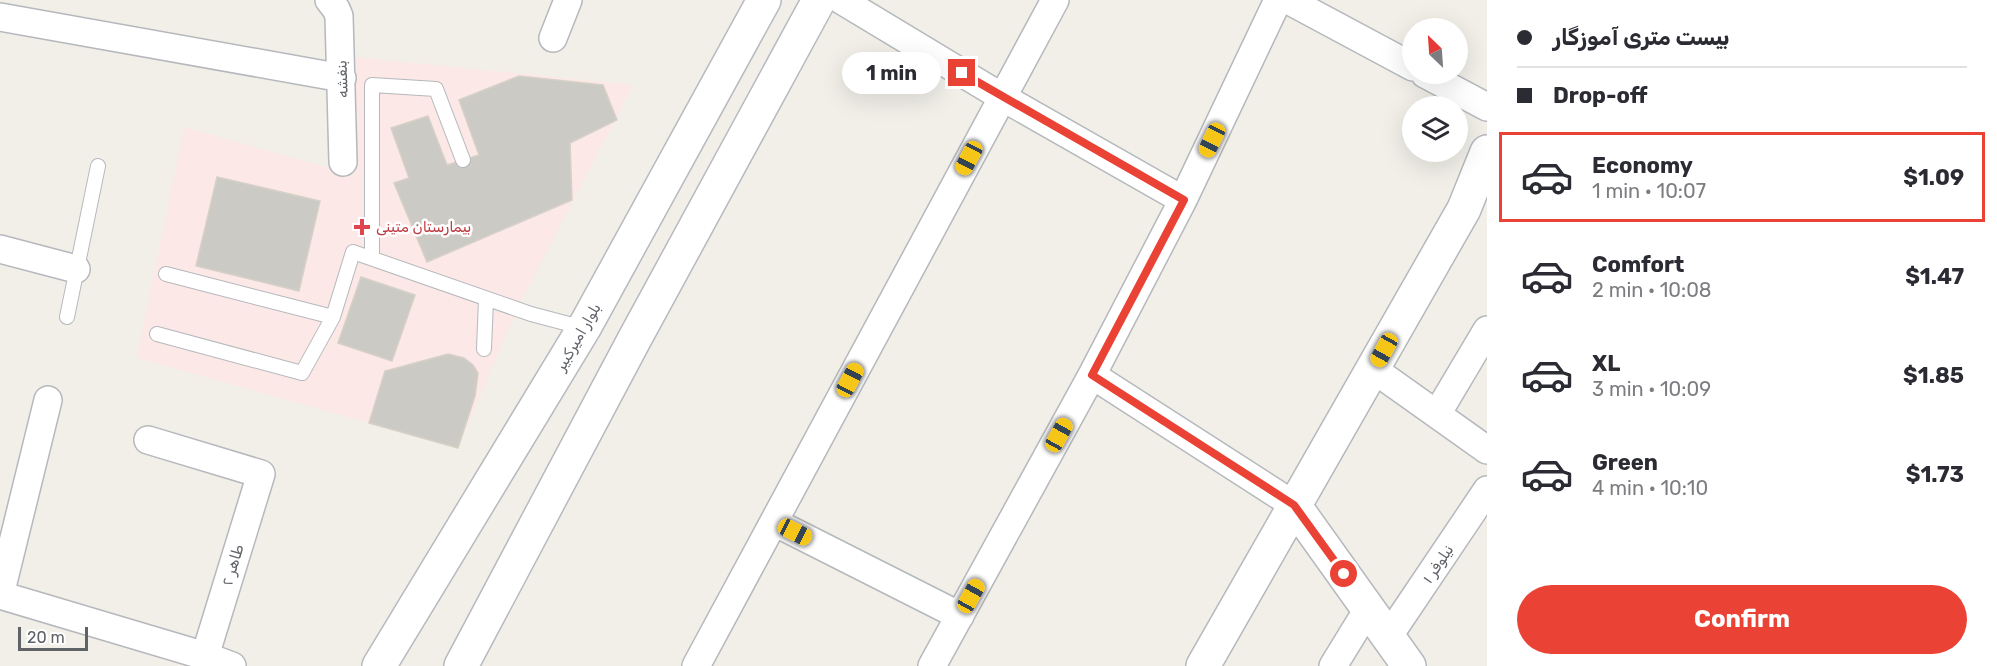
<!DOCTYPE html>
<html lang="en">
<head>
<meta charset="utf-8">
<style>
  body { margin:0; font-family:Rubik,"Noto Naskh Arabic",sans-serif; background:#f7f7f7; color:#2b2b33; height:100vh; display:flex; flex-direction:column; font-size:22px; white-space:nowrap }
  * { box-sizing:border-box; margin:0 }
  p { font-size:20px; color:#7c7c81 }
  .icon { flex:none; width:33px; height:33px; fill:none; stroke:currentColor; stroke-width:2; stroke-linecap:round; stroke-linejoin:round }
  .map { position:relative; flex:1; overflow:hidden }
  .drawer { display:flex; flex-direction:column; background:#fff; width:510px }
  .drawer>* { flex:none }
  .guide { display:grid; align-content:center; height:132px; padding:0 30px; background:#fff }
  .needle { width:39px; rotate:335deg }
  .controls { position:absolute; left:1402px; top:18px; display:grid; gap:12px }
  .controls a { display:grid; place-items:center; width:66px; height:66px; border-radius:50%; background:#fff; box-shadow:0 6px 24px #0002; font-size:30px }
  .scale { position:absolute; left:18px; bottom:15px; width:70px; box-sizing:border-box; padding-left:6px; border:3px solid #5f6368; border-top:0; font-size:16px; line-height:21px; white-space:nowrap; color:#5f6368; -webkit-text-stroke:4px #fff; paint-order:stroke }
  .end { position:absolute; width:27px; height:27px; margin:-14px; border:8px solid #ea4335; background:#fff; box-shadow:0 0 0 3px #fff }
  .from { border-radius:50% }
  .bubble { position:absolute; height:42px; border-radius:21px; background:#fff; box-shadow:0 6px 24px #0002; font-size:20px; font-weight:700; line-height:42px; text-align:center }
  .car { position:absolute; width:18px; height:36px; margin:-18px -9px; border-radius:8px; box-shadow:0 0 4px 2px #0007; background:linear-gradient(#f5c518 24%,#345 0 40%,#f5c518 0 76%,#345 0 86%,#f5c518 0) }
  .guide b { display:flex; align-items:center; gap:21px; height:57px; font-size:22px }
  .guide b+b { border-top:2px solid #e1e1e2 }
  .guide i { width:15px; height:15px; background:#2b2b33 }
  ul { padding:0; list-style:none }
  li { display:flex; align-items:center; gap:18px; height:90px; margin:0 12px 9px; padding:0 18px; border:3px solid transparent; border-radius:0px }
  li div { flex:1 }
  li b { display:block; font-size:22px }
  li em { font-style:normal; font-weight:700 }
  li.selected { border-color:#ea4335 }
  li>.icon { width:54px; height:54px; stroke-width:1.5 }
  .action { display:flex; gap:12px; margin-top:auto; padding:12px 30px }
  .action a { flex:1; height:69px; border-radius:36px; background:#ea4335; color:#fff; font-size:24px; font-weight:700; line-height:69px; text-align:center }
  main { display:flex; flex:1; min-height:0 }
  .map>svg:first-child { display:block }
  .medical { fill:#fce8e6 }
  .building { fill:#cccac5; stroke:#d6d1c6; stroke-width:1.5 }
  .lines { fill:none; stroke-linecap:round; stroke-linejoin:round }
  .service-casing { stroke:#b5b8bc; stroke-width:16 }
  .minor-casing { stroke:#b5b8bc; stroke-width:30 }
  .tertiary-casing { stroke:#b5b8bc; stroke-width:36 }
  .secondary-casing { stroke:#b6babf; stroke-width:36 }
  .service { stroke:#fff; stroke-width:14 }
  .minor { stroke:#fff; stroke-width:27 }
  .tertiary { stroke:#fff; stroke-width:33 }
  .secondary { stroke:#fff; stroke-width:33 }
  .route { stroke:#ea4335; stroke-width:8 }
  .health-dot { fill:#e0444e; stroke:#fff; stroke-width:2 }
  .labels { text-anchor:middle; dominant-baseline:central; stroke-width:5; stroke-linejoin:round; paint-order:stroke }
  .street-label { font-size:15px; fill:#5f6368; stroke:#fff }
  .health-label { font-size:15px; fill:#be3a42; stroke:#fff; text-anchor:start }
</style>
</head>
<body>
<main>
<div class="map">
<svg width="1487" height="666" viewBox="0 0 1487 666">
  <rect width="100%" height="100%" fill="#f1efe8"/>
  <path class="medical" d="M356,57L633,85L517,309L458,448L137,358L184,127L355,175Z"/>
  <path class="building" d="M519,76L603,85L617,120L570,143L572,200L427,262L394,183L409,178L391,128L428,116L447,165L479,155L459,100Z
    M217,177L320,201L299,291L196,266Z
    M361,277L415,295L392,361L338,343Z
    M448,354L464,358L473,365L478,373L475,396L458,448L369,423L385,371Z"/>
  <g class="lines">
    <g class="service-casing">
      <path id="service" d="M372,258V85L436,89L463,160
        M166,274L333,317
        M67,317L98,166
        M157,334L302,373L333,317L353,252L531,314L584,328
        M484,349L486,299"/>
    </g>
    <g class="minor-casing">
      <path id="minor" d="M329,0L336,9L339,16L343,162
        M841,0L1002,97L1183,200
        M1288,0L1413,67
        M0,17L342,78
        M553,38L568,0
        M1425,74L1487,107
        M0,249L76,269
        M1373,369L1487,450
        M1092,375L1294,505
        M1437,414L1487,330
        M148,440L261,474L205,656
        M774,522L960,616
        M0,595L205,656L232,666
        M0,595L48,400
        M1388,637L1487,490
        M696,666L1055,0
        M932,666L1092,375L1183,200L1278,0
        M1333,666L1368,609"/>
    </g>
    <g class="tertiary-casing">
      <path id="tertiary" d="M1294,505L1409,666
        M1203,666L1464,209L1487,152"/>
    </g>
    <g class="secondary-casing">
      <path id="secondary" d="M379,666L584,328L764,0
        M461,666L634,340L819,0"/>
    </g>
    <use href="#service" class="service"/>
    <use href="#minor" class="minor"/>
    <use href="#tertiary" class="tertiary"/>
    <use href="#secondary" class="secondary"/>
  </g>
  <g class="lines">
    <path class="route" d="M962,73L1184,200L1092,375L1294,505L1344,574"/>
  </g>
  <path class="health-dot" d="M359 218h6v6h6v6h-6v6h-6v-6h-6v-6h6z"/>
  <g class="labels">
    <g class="street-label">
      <text transform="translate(342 79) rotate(-92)">بنفشه</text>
      <text transform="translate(578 337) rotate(-60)">بلوار امیرکبیر</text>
      <text transform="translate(1438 564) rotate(-56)">نیلوفر ۱</text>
      <text transform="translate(233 565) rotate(-73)">طاهر ۲</text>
    </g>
    <g class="health-label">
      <text x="376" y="227">بیمارستان متینی</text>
    </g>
  </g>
</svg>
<div class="controls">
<a><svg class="needle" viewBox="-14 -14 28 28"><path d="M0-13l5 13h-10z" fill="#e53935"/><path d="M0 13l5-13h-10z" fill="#7c7c81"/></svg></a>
<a><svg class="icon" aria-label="layers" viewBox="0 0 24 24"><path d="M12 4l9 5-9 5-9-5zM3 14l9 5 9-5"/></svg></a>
</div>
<div class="scale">20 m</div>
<i class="end from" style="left:1344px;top:574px"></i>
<i class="end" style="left:962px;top:73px"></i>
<div class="bubble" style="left:842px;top:52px;width:99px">1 min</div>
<i class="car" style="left:1212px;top:140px;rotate:206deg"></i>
<i class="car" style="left:969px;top:158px;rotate:208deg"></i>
<i class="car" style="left:1384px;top:350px;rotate:209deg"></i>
<i class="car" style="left:850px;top:380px;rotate:28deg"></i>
<i class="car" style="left:1059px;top:435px;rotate:29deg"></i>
<i class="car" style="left:795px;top:532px;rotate:117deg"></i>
<i class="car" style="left:971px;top:596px;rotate:29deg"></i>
</div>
<section class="drawer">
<div class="guide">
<b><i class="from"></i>بیست متری آموزگار</b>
<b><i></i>Drop-off</b>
</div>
<ul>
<li class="selected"><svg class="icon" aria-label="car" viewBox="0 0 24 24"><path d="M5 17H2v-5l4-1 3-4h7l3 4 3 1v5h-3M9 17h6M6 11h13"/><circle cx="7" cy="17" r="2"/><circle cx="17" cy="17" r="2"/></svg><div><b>Economy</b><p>1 min · 10:07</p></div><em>$1.09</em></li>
<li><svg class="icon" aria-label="car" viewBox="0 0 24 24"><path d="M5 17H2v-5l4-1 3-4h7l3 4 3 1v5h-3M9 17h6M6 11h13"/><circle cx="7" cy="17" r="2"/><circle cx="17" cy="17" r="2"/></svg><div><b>Comfort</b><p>2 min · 10:08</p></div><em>$1.47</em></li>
<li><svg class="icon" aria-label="car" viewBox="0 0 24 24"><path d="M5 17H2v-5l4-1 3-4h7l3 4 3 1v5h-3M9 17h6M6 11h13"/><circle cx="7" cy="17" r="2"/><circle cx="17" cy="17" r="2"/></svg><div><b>XL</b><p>3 min · 10:09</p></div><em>$1.85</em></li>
<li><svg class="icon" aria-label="car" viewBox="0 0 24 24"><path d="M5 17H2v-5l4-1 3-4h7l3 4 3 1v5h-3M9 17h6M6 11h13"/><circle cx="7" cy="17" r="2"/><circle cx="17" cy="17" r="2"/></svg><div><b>Green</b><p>4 min · 10:10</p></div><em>$1.73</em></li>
</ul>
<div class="action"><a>Confirm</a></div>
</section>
</main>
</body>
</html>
